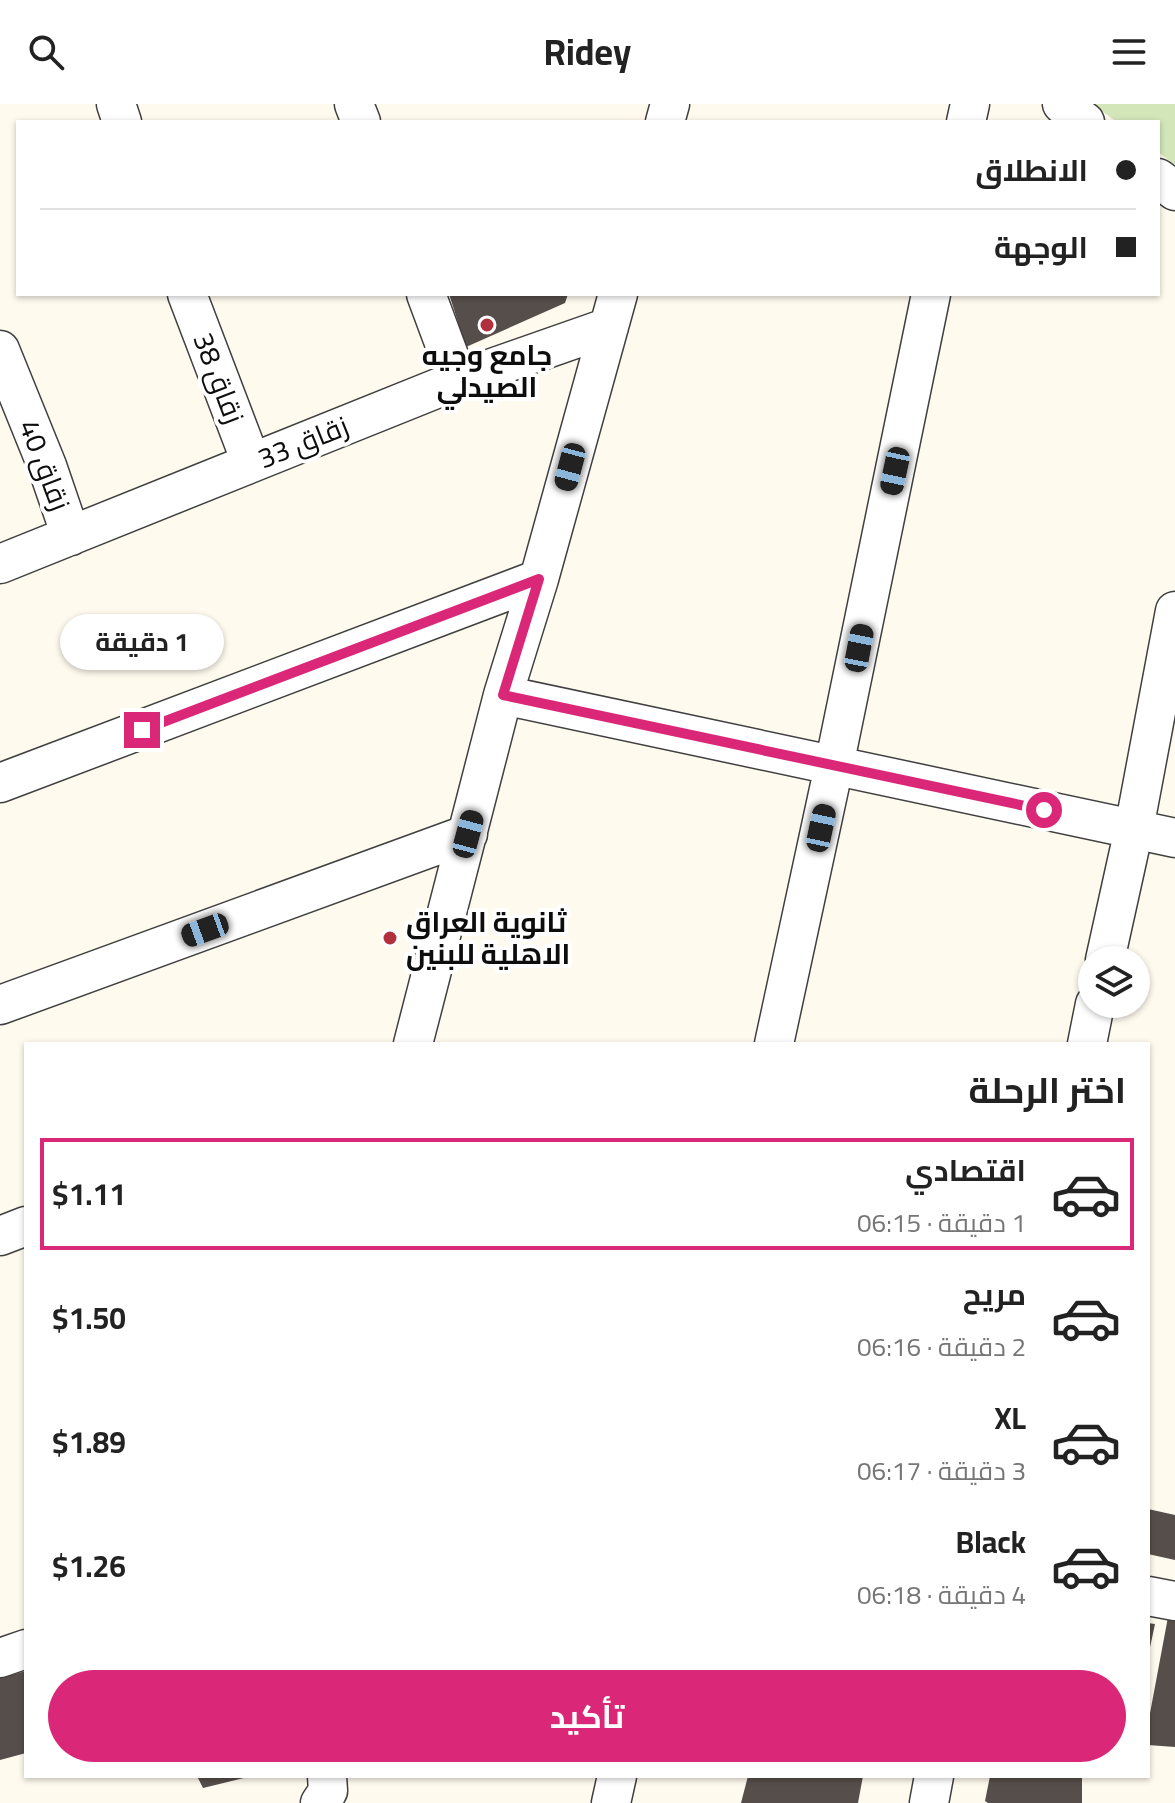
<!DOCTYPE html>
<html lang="ar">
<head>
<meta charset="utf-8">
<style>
  body { margin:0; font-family:Georgia,Cairo,serif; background:#f2f2f2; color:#222; direction:rtl; height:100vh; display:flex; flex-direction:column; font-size:30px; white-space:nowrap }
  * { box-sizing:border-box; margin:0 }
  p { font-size:26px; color:#767676 }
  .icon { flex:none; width:44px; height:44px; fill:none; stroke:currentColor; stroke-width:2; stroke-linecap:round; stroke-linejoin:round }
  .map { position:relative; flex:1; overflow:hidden; direction:ltr }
  .details { position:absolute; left:24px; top:938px; width:1126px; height:736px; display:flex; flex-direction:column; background:#fff; border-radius:0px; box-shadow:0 2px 6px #0004; direction:rtl }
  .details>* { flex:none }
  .banner { position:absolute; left:16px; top:16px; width:1144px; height:176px; border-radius:0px; box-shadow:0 2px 6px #0004; direction:rtl; display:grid; align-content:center; height:176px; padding:0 24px; background:#fff }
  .buttons { position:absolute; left:1078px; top:842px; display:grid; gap:16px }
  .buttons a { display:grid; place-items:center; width:72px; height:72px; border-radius:50%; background:#fff; box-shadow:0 2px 6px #0004; font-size:40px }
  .end { position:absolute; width:36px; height:36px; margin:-18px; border:10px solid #db2777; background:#fff; box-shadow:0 0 0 4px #fff }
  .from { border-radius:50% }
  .bubble { position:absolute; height:56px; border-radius:28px; background:#fff; box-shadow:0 2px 6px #0004; font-size:26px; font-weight:700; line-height:56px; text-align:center; direction:rtl }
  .car { position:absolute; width:24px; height:48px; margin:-24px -12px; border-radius:10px; box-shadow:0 0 6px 2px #0007; background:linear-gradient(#222 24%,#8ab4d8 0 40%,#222 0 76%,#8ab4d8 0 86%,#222 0) }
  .banner b { display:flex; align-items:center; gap:28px; height:76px; font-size:30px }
  .banner b+b { border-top:2px solid #e0e0e0 }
  .banner i { width:20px; height:20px; background:#222 }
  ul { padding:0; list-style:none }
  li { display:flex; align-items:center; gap:24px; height:112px; margin:0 16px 12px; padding:0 8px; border:4px solid transparent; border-radius:0px }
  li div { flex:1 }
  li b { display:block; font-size:30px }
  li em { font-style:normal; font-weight:700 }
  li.selected { border-color:#db2777 }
  li>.icon { width:72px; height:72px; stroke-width:1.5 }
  h2 { padding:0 24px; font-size:36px; line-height:96px }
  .button { display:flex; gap:16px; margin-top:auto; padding:16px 24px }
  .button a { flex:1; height:92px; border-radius:48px; background:#db2777; color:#fff; font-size:32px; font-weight:700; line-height:92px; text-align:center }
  header { display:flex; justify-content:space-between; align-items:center; height:104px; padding:0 24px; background:#fff; font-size:36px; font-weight:700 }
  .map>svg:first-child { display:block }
  .green { fill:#d3e6ba }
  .building { fill:#554e4a }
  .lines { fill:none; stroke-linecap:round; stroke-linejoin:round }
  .minor-casing { stroke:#404040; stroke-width:41 }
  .minor { stroke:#fff; stroke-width:38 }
  .route { stroke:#db2777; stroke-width:10 }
  .poi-dot { fill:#b22f3d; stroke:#fff; stroke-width:3 }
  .labels { text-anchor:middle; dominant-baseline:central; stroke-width:8; stroke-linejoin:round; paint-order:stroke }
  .poi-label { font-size:28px; font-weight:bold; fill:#0d0d0d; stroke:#fff }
  .street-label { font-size:28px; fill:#0d0d0d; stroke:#fff }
</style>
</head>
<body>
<header><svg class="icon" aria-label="menu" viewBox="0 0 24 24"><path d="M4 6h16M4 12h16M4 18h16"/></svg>Ridey<svg class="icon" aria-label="search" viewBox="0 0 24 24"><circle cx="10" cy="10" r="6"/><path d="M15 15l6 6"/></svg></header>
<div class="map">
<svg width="1175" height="1699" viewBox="0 0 1175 1699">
  <rect width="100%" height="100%" fill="#fefaee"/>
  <path class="green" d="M1092,0H1175V61L1158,48V18H1117Z"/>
  <path class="building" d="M449,190H568L565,199L466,243Z
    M1148,1405L1175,1411V1456L1148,1450Z
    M1168,1513L1175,1515V1643L1148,1641V1620Z
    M1148,1519L1155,1520L1149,1548H1148Z
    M26,1567V1649L0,1656V1574Z
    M197,1672H248V1673L203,1684Z
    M748,1672H863L858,1699H741Z
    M990,1672H1082V1699H988L985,1697Z"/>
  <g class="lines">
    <g class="minor-casing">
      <path id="minor" d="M116,0L122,18
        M354,0L361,18
        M1062,0L1085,18
        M665,18L670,0
        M966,18L970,0
        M1158,74L1175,87
        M187,190L251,358
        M426,190L458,276
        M0,246L47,362L71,432
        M0,460L458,276L609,223
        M503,591L1175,734
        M0,679L539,475
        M1105,856L1134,725L1175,507
        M0,901L468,730
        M413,940L503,591L539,475L618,190
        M774,940L834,662L931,190
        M1087,940L1095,900
        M0,1132L26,1122
        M1148,1492L1175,1497
        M0,1554L26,1545
        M320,1699L328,1687L327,1672
        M611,1699L617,1672
        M929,1699L934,1672"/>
    </g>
    <use href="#minor" class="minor"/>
  </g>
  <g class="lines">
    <path class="route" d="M142,626L539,475L503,591L1044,706"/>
  </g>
  <g class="poi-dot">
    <circle cx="487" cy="221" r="8"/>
    <circle cx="390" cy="834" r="8"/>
  </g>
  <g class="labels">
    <g class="poi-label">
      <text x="487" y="251">جامع وجيه<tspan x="487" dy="32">الصيدلي</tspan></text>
      <text x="406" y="818" text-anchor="start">ثانوية العراق<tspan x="406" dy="32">الاهلية للبنين</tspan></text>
    </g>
    <g class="street-label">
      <text transform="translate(219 274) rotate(69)">زقاق 38</text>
      <text transform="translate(303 338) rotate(-22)">زقاق 33</text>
      <text transform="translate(45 361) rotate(69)">زقاق 40</text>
    </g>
  </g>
</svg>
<div class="buttons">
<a><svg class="icon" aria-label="layers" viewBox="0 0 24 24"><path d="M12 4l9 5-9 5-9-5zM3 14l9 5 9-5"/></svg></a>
</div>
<i class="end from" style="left:1044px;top:706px"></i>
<i class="end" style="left:142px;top:626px"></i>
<div class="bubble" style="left:60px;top:510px;width:164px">1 دقيقة</div>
<i class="car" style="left:570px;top:363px;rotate:195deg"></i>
<i class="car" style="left:895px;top:367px;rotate:192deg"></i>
<i class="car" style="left:859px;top:544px;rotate:11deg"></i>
<i class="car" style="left:821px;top:724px;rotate:12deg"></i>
<i class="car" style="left:468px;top:730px;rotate:15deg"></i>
<i class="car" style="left:205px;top:826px;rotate:250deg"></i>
<div class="banner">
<b><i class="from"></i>الانطلاق</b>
<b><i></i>الوجهة</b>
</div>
<section class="details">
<h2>اختر الرحلة</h2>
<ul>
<li class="selected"><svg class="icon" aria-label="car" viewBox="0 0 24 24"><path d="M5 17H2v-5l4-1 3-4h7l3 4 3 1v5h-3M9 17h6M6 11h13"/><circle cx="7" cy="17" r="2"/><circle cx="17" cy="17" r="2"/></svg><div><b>اقتصادي</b><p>1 دقيقة · 06:15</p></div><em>$1.11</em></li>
<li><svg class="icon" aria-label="car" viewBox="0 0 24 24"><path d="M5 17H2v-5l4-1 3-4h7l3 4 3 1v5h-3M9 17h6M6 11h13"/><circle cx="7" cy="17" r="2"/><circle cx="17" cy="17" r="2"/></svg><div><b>مريح</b><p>2 دقيقة · 06:16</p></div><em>$1.50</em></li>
<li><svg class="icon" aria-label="car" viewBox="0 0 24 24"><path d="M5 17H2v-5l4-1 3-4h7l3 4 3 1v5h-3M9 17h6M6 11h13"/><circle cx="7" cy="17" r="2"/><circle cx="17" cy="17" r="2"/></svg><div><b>XL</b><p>3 دقيقة · 06:17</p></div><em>$1.89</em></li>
<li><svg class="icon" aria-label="car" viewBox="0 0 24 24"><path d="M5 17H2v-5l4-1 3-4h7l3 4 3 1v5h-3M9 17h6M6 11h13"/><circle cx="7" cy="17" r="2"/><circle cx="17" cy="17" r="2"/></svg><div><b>Black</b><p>4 دقيقة · 06:18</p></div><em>$1.26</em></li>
</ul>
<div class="button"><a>تأكيد</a></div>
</section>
</div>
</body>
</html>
